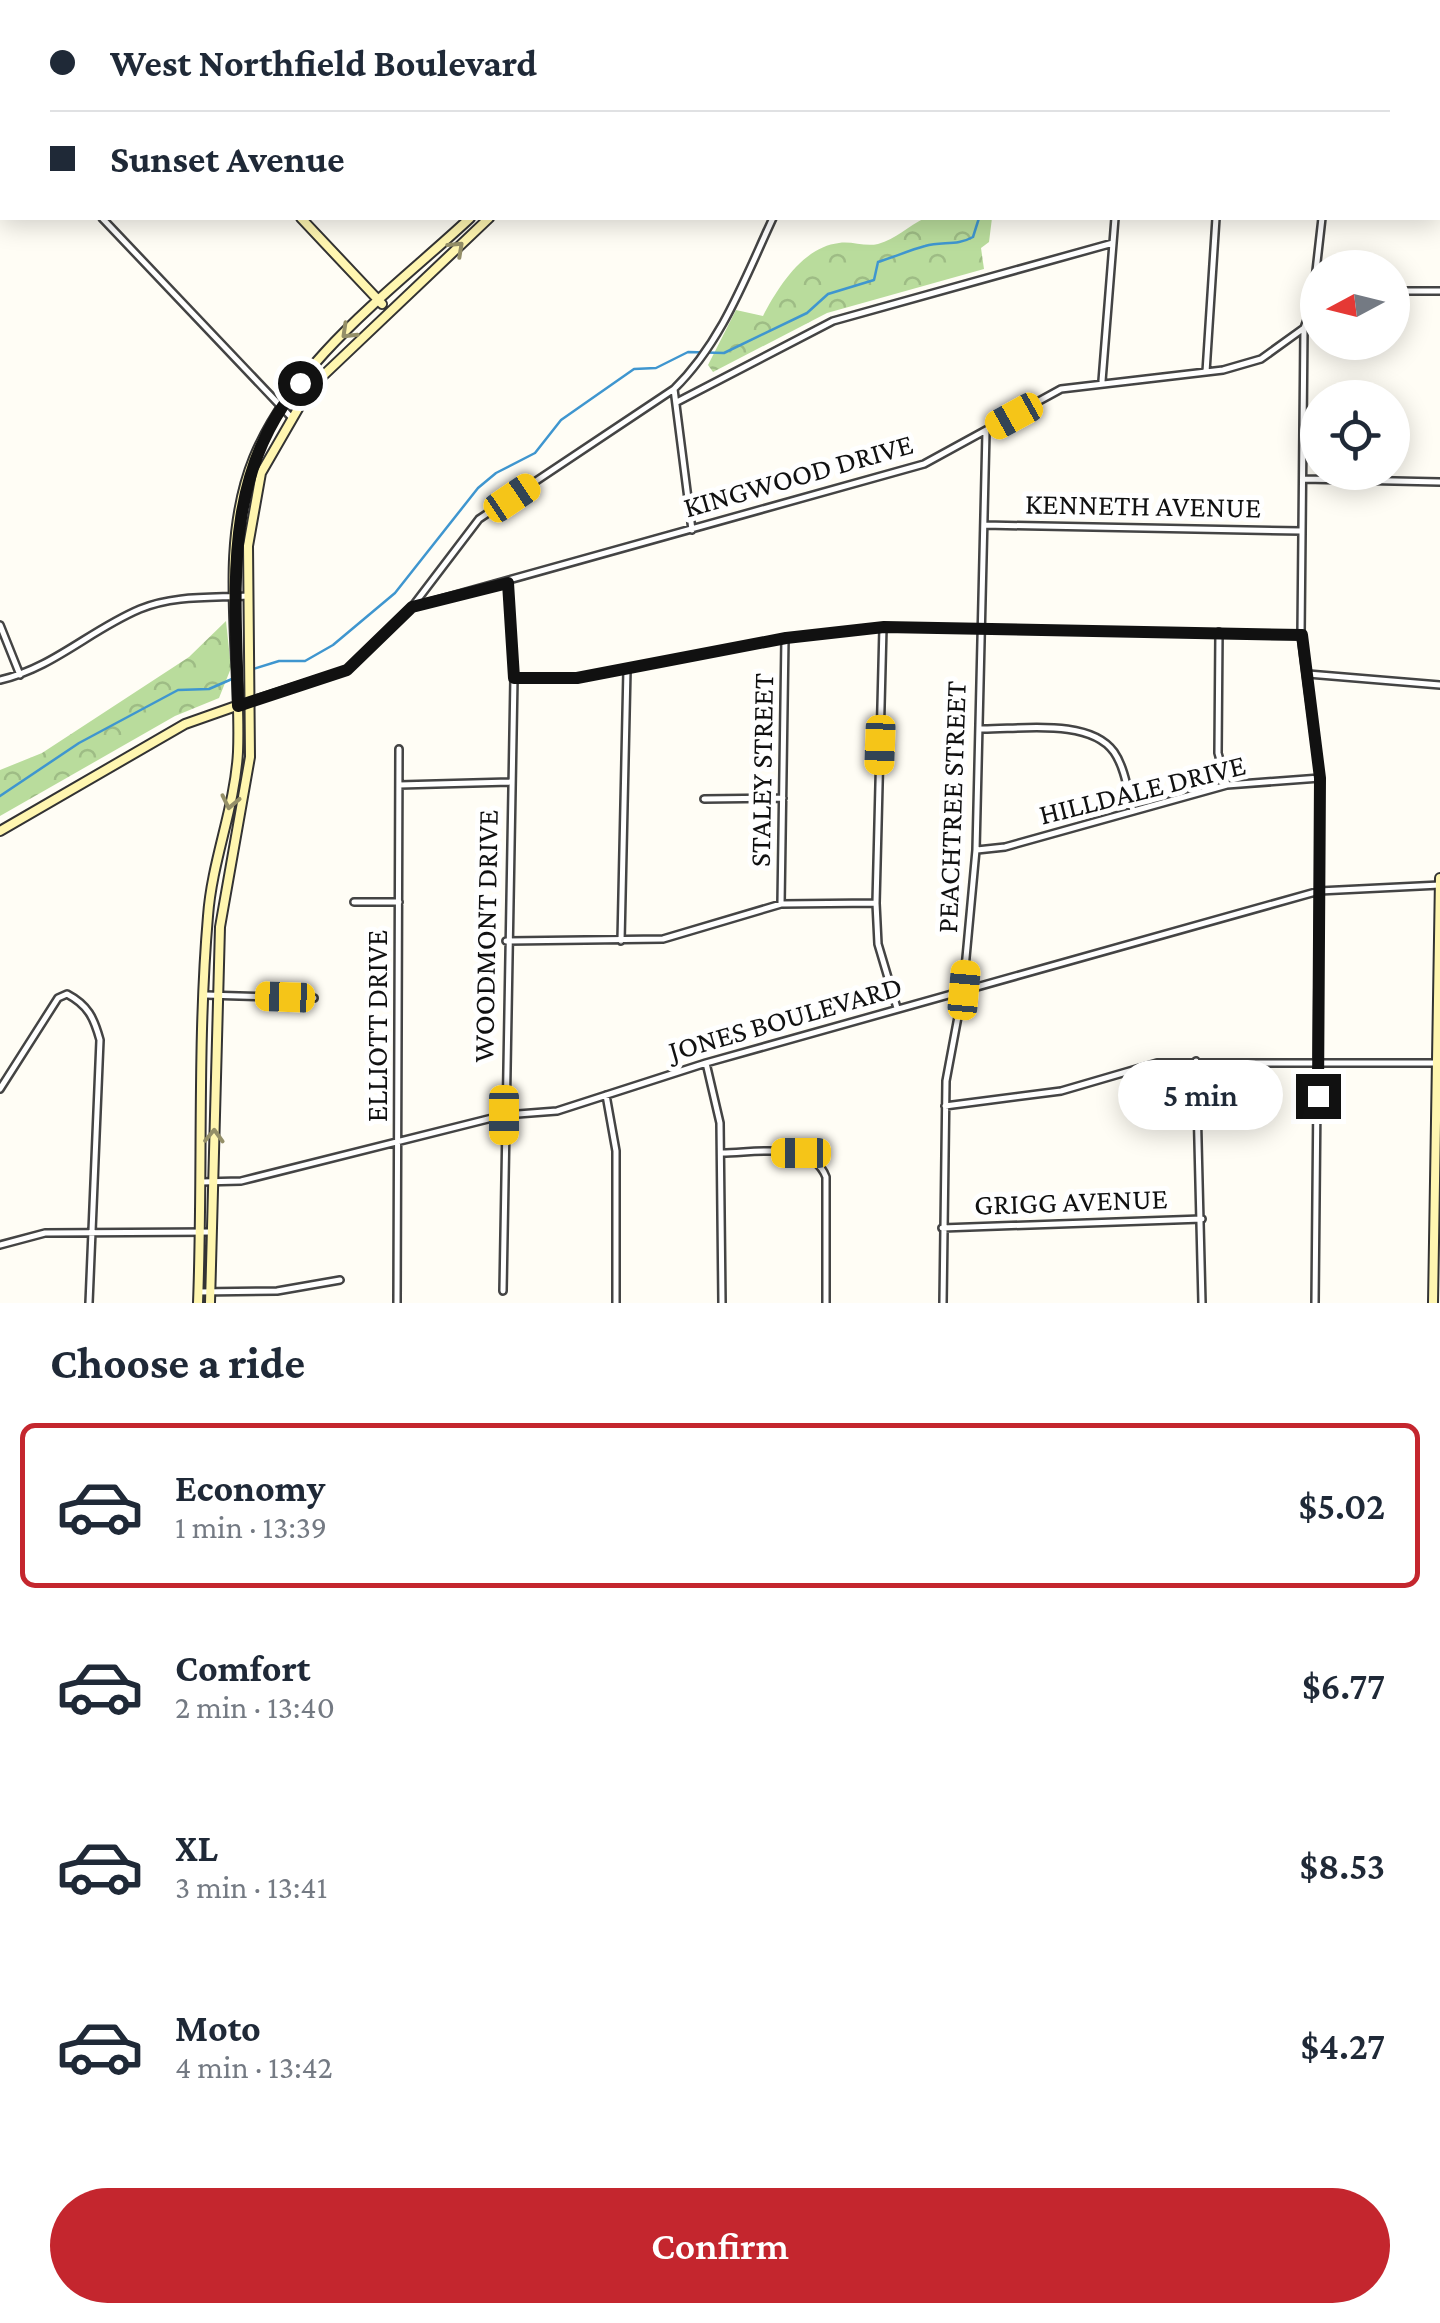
<!DOCTYPE html>
<html lang="en">
<head>
<meta charset="utf-8">
<style>
  body { margin:0; font-family:"Crimson Pro",serif; background:#f6f6f7; color:#1f2937; height:100vh; display:flex; flex-direction:column; font-size:38px; white-space:nowrap }
  * { box-sizing:border-box; margin:0 }
  p { font-size:32px; color:#747a83 }
  .icon { flex:none; width:55px; height:55px; fill:none; stroke:currentColor; stroke-width:2; stroke-linecap:round; stroke-linejoin:round }
  .map { position:relative; height:1303px; overflow:hidden }
  .drawer { display:flex; flex-direction:column; background:#fff; flex:1 }
  .drawer>* { flex:none }
  .guide { position:absolute; left:0px; top:0px; width:1440px; height:220px; box-shadow:0 5px 25px #0003; display:grid; align-content:center; height:220px; padding:0 50px; background:#fff }
  .needle { width:65px; rotate:263deg }
  .tools { position:absolute; left:1300px; top:250px; display:grid; gap:20px }
  .tools a { display:grid; place-items:center; width:110px; height:110px; border-radius:50%; background:#fff; box-shadow:0 5px 25px #0003; font-size:50px }
  .end { position:absolute; width:45px; height:45px; margin:-22px; border:12px solid #111; background:#fff; box-shadow:0 0 0 5px #fff }
  .from { border-radius:50% }
  .bubble { position:absolute; height:70px; border-radius:35px; background:#fff; box-shadow:0 5px 25px #0003; font-size:32px; font-weight:600; line-height:70px; text-align:center }
  .car { position:absolute; width:30px; height:60px; margin:-30px -15px; border-radius:12px; box-shadow:0 0 8px 2px #0007; background:linear-gradient(#f5c518 24%,#345 0 40%,#f5c518 0 76%,#345 0 86%,#f5c518 0) }
  .guide b { display:flex; align-items:center; gap:35px; height:95px; font-size:38px }
  .guide b+b { border-top:2px solid #e0e1e3 }
  .guide i { width:25px; height:25px; background:#1f2937 }
  ul { padding:0; list-style:none }
  li { display:flex; align-items:center; gap:30px; height:165px; margin:0 20px 15px; padding:0 30px; border:5px solid transparent; border-radius:15px }
  li div { flex:1 }
  li b { display:block; font-size:38px }
  li em { font-style:normal; font-weight:600 }
  li.on { border-color:#c4262e }
  li>.icon { width:90px; height:90px; stroke-width:1.5 }
  h2 { padding:0 50px; font-size:45px; line-height:120px }
  .button { display:flex; gap:20px; margin-top:auto; padding:20px 50px }
  .button a { flex:1; height:115px; border-radius:60px; background:#c4262e; color:#fff; font-size:40px; font-weight:600; line-height:115px; text-align:center }
  .map>svg:first-child { display:block }
  .forest { fill:url(#forest-crowns) }
  .lines { fill:none; stroke-linecap:round; stroke-linejoin:round }
  .stream { stroke:#3f96cf; stroke-width:2.5 }
  .street-casing { stroke:#444; stroke-width:10 }
  .secondary-casing { stroke:#333; stroke-width:12 }
  .primary-casing { stroke:#222; stroke-width:12 }
  .street { stroke:#fff; stroke-width:5 }
  .secondary { stroke:#fff6b0; stroke-width:8 }
  .primary { stroke:#f9d66b; stroke-width:8 }
  .oneway { stroke:#948f68 }
  .route { stroke:#111; stroke-width:12 }
  .labels { text-anchor:middle; dominant-baseline:central; stroke-width:10; stroke-linejoin:round; paint-order:stroke }
  .street-label { font-size:30px; fill:#111; stroke:#fff }
</style>
</head>
<body>
<div class="map">
<svg width="1440" height="1303" viewBox="0 0 1440 1303">
  <defs>
    <pattern id="forest-crowns" width="20" height="18" patternUnits="userSpaceOnUse" patternTransform="scale(2.5)"><rect width="20" height="18" fill="#b9dc9c"/><path d="M2 6a3 3 0 1 1 6 0M12 15a3 3 0 1 1 6 0" fill="none" stroke="#9ebc85"/></pattern>
  </defs>
  <rect width="100%" height="100%" fill="#fffdf5"/>
  <path class="forest" d="M925,218H992L989,242L981,248L984,269L827,313L713,372L708,365L736,310L763,316C778,287 803,247 839,243C852,241 865,247 878,244C896,239 908,226 925,218Z
    M226,621L231,668L219,698L175,716L0,816V770L42,753L189,657Z"/>
  <g class="lines">
    <path class="stream" d="M1126,2L1128,0
      M253,669L279,661H305L333,645L395,593L478,488L496,473L535,453L561,420L634,369L656,368L688,352L724,353L807,313L828,294L874,280L878,262C894,257 910,250 925,246C942,241 957,246 973,237L979,218
      M0,796L79,743L178,690L209,689L232,679"/>
    <g class="street-casing">
      <path id="street" d="M10,0V2
        M491,0L493,2
        M871,2L873,0
        M1146,2L1147,0
        M1341,2L1342,0
        M0,79L2,74
        M0,111L2,114
        M102,218L290,416
        M1392,291H1440
        M1304,328L1301,635L1320,778L1315,1303
        M1206,372L1216,218
        M1102,381L1115,218
        M674,389L692,530
        M677,402L833,321L1113,243
        M1304,479L1440,482
        M984,525L1301,531
        M412,607L924,464L1061,389L1223,370L1261,359L1304,328L1312,306L1322,218
        M0,625L20,675
        M883,627L876,903L878,944L897,1008
        M1219,632L1218,753L1227,785
        M1308,674L1440,685
        M514,678H577L785,638L883,627L1301,635
        M0,680C53,668 90,630 140,609C174,595 211,598 248,596
        M250,701L347,670L412,607L479,519L674,389C722,342 745,278 773,218
        M979,729C1017,730 1089,717 1114,752C1125,768 1128,792 1133,811
        M399,785L511,782
        M704,799L783,798
        M977,850L1005,847L1227,785L1320,778
        M354,902H399
        M781,904L785,638
        M506,941L663,939L781,904L876,903
        M621,941L627,669
        M206,995L314,998
        M1196,1061L1202,1303
        M706,1063L720,1123L722,1303
        M0,1089L58,998L67,994C88,1005 94,1018 100,1040L89,1303
        M606,1095L616,1151V1303
        M945,1106L1061,1091L1157,1063H1437
        M722,1153C755,1153 812,1140 826,1177V1303
        M201,1182L241,1181L504,1115L557,1111L706,1063L1319,891L1440,885
        M942,1228L1202,1219
        M0,1245L45,1233L212,1232
        M503,1291L514,678L508,583
        M198,1292L277,1291L340,1280
        M397,1303L399,749
        M943,1303L946,1081L963,990L976,850L986,432"/>
    </g>
    <g class="secondary-casing">
      <path id="secondary" d="M156,0V2
        M700,2L703,0
        M716,2L718,0
        M301,218L382,304
        M0,831L185,724L239,705
        M198,1303C203,1175 197,1044 208,916C212,860 235,808 238,752C242,657 217,549 254,458C295,359 394,289 470,218
        M210,1303L220,927L250,757L248,546L261,473L310,388L489,218
        M1433,1303L1440,878"/>
    </g>
    <g class="primary-casing">
      <path id="primary" d="M1231,0L1238,2
        M1438,39H1440"/>
    </g>
    <use href="#street" class="street"/>
    <use href="#secondary" class="secondary"/>
    <use href="#primary" class="primary"/>
  </g>
  <defs><path id="oneway-chevron" d="M-2-3.5L2.5 0L-2 3.5" fill="none" stroke-width="1.6" stroke-linecap="round" stroke-linejoin="round" transform="scale(2.5)"/></defs>
  <g class="oneway">
    <use href="#oneway-chevron" transform="translate(457 248) rotate(-43)"/>
    <use href="#oneway-chevron" transform="translate(348 332) rotate(136)"/>
    <use href="#oneway-chevron" transform="translate(230 802) rotate(102)"/>
    <use href="#oneway-chevron" transform="translate(214 1136) rotate(-88)"/>
  </g>
  <g class="lines">
    <path class="route" d="M300,383C221,477 236,591 238,706L347,670L412,607L508,583L514,678H577L786,638L884,627L1302,635L1320,778L1318,1096"/>
  </g>
  <g class="labels">
    <g class="street-label">
      <text transform="translate(798 475) rotate(-16)">KINGWOOD DRIVE</text>
      <text transform="translate(1143 505) rotate(1)">KENNETH AVENUE</text>
      <text transform="translate(761 770) rotate(-89)">STALEY STREET</text>
      <text transform="translate(1142 789) rotate(-14)">HILLDALE DRIVE</text>
      <text transform="translate(951 807) rotate(-88)">PEACHTREE STREET</text>
      <text transform="translate(485 936) rotate(-89)">WOODMONT DRIVE</text>
      <text transform="translate(785 1018) rotate(-16)">JONES BOULEVARD</text>
      <text transform="translate(376 1026) rotate(-90)">ELLIOTT DRIVE</text>
      <text transform="translate(1071 1201) rotate(-2)">GRIGG AVENUE</text>
    </g>
  </g>
</svg>
<div class="tools">
<a><svg class="needle" viewBox="-14 -14 28 28"><path d="M0-13l5 13h-10z" fill="#e53935"/><path d="M0 13l5-13h-10z" fill="#747a83"/></svg></a>
<a><svg class="icon" aria-label="locate" viewBox="0 0 24 24"><circle cx="12" cy="12" r="6"/><path d="M12 2v4M12 18v4M2 12h4M18 12h4"/></svg></a>
</div>
<i class="end from" style="left:300px;top:383px"></i>
<i class="end" style="left:1318px;top:1096px"></i>
<div class="bubble" style="left:1118px;top:1060px;width:165px">5 min</div>
<i class="car" style="left:1014px;top:416px;rotate:241deg"></i>
<i class="car" style="left:512px;top:498px;rotate:56deg"></i>
<i class="car" style="left:880px;top:745px;rotate:182deg"></i>
<i class="car" style="left:964px;top:990px;rotate:5deg"></i>
<i class="car" style="left:285px;top:997px;rotate:272deg"></i>
<i class="car" style="left:504px;top:1115px;rotate:180deg"></i>
<i class="car" style="left:801px;top:1153px;rotate:270deg"></i>
<div class="guide">
<b><i class="from"></i>West Northfield Boulevard</b>
<b><i></i>Sunset Avenue</b>
</div>
</div>
<section class="drawer">
<h2>Choose a ride</h2>
<ul>
<li class="on"><svg class="icon" aria-label="car" viewBox="0 0 24 24"><path d="M5 17H2v-5l4-1 3-4h7l3 4 3 1v5h-3M9 17h6M6 11h13"/><circle cx="7" cy="17" r="2"/><circle cx="17" cy="17" r="2"/></svg><div><b>Economy</b><p>1 min · 13:39</p></div><em>$5.02</em></li>
<li><svg class="icon" aria-label="car" viewBox="0 0 24 24"><path d="M5 17H2v-5l4-1 3-4h7l3 4 3 1v5h-3M9 17h6M6 11h13"/><circle cx="7" cy="17" r="2"/><circle cx="17" cy="17" r="2"/></svg><div><b>Comfort</b><p>2 min · 13:40</p></div><em>$6.77</em></li>
<li><svg class="icon" aria-label="car" viewBox="0 0 24 24"><path d="M5 17H2v-5l4-1 3-4h7l3 4 3 1v5h-3M9 17h6M6 11h13"/><circle cx="7" cy="17" r="2"/><circle cx="17" cy="17" r="2"/></svg><div><b>XL</b><p>3 min · 13:41</p></div><em>$8.53</em></li>
<li><svg class="icon" aria-label="car" viewBox="0 0 24 24"><path d="M5 17H2v-5l4-1 3-4h7l3 4 3 1v5h-3M9 17h6M6 11h13"/><circle cx="7" cy="17" r="2"/><circle cx="17" cy="17" r="2"/></svg><div><b>Moto</b><p>4 min · 13:42</p></div><em>$4.27</em></li>
</ul>
<div class="button"><a>Confirm</a></div>
</section>
</body>
</html>
